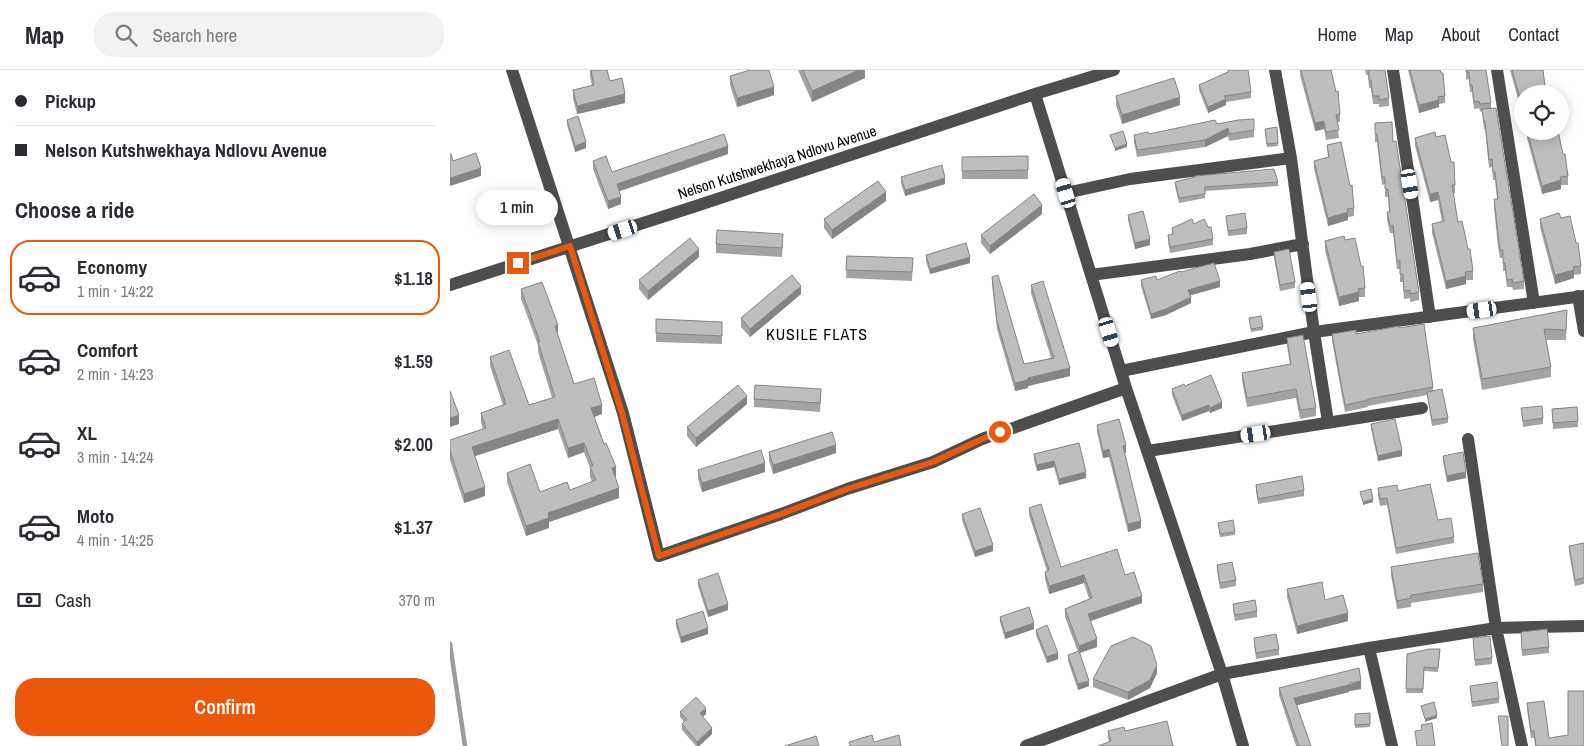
<!DOCTYPE html>
<html lang="en">
<head>
<meta charset="utf-8">
<style>
  body { margin:0; font-family:"Archivo Narrow",sans-serif; background:#f2f2f3; color:#2b2b33; height:100vh; display:flex; flex-direction:column; font-size:19px; white-space:nowrap }
  * { box-sizing:border-box; margin:0 }
  p { font-size:16px; color:#7c7c81 }
  .icon { flex:none; width:28px; height:28px; fill:none; stroke:currentColor; stroke-width:2; stroke-linecap:round; stroke-linejoin:round }
  .map { position:relative; flex:1; overflow:hidden }
  .sheet { display:flex; flex-direction:column; background:#fff; width:450px }
  .sheet>* { flex:none }
  .top-card { display:grid; align-content:center; height:110px; padding:0 15px; background:#fff }
  .controls { position:absolute; left:1064px; top:15px; display:grid; gap:10px }
  .controls a { display:grid; place-items:center; width:55px; height:55px; border-radius:50%; background:#fff; box-shadow:0 2px 12px #0003; font-size:25px }
  .end { position:absolute; width:22px; height:22px; margin:-11px; border:6px solid #ea580c; background:#fff; box-shadow:0 0 0 2px #fff }
  .from { border-radius:50% }
  .bubble { position:absolute; height:35px; border-radius:18px; background:#fff; box-shadow:0 2px 12px #0003; font-size:16px; font-weight:600; line-height:35px; text-align:center }
  .car { position:absolute; width:15px; height:30px; margin:-15px -8px; border-radius:6px; box-shadow:0 0 4px 1px #0007; background:linear-gradient(#fff 24%,#345 0 40%,#fff 0 76%,#345 0 86%,#fff 0) }
  .top-card b { display:flex; align-items:center; gap:18px; height:48px; font-size:19px }
  .top-card b+b { border-top:1px solid #e1e1e2 }
  .top-card i { width:12px; height:12px; background:#2b2b33 }
  ul { padding:0; list-style:none }
  li { display:flex; align-items:center; gap:15px; height:75px; margin:0 10px 8px; padding:0 5px; border:2px solid transparent; border-radius:20px }
  li div { flex:1 }
  li b { display:block; font-size:19px }
  li em { font-style:normal; font-weight:600 }
  li.current { border-color:#ea580c }
  li>.icon { width:45px; height:45px; stroke-width:1.5 }
  h2 { padding:0 15px; font-size:22px; line-height:60px }
  .pay { display:flex; align-items:center; gap:12px; height:55px; padding:0 15px; font-size:19px }
  .pay p { margin-inline-start:auto }
  .primary-button { display:flex; gap:10px; margin-top:auto; padding:10px 15px }
  .primary-button a { flex:1; height:58px; border-radius:20px; background:#ea580c; color:#fff; font-size:20px; font-weight:600; line-height:58px; text-align:center }
  header { display:flex; align-items:center; gap:30px; box-sizing:border-box; height:70px; padding:0 25px; background:#fff; border-bottom:1px solid #e1e1e2 }
  header strong { font-size:24px }
  nav { display:flex; gap:28px; margin-inline-start:auto; font-size:18px }
  .search { width:350px; height:45px; background:#f2f2f3; display:flex; align-items:center; gap:12px; box-sizing:border-box; padding:0 18px; border-radius:20px; color:#7c7c81; font-size:19px }
  main { display:flex; flex:1; min-height:0 }
  .map>svg:first-child { display:block }
  .lines { fill:none; stroke-linecap:round; stroke-linejoin:round }
  .stream { stroke:#9c9c9c; stroke-width:4.5 }
  .minor { stroke:#4e4e4e; stroke-width:12 }
  .wall { fill:#a3a3a3 }
  .shaded-wall { fill:#858585 }
  .building { fill:#bebebe; stroke:#858585 }
  .route { stroke:#ea580c; stroke-width:6 }
  .labels { text-anchor:middle; dominant-baseline:central; stroke-width:4.5; stroke-linejoin:round; paint-order:stroke }
  .street-label { font-size:15px; fill:#000; stroke:#fff }
  .neighbourhood-label { font-size:16px; letter-spacing:1px; fill:#000; stroke:#fff }
</style>
</head>
<body>
<header>
<strong>Map</strong>
<div class="search"><svg class="icon" aria-label="search" viewBox="0 0 24 24"><circle cx="10" cy="10" r="6"/><path d="M15 15l6 6"/></svg>Search here</div>
<nav><a>Home</a><a>Map</a><a>About</a><a>Contact</a></nav>
</header>
<main>
<section class="sheet">
<div class="top-card">
<b><i class="from"></i>Pickup</b>
<b><i></i>Nelson Kutshwekhaya Ndlovu Avenue</b>
</div>
<h2>Choose a ride</h2>
<ul>
<li class="current"><svg class="icon" aria-label="car" viewBox="0 0 24 24"><path d="M5 17H2v-5l4-1 3-4h7l3 4 3 1v5h-3M9 17h6M6 11h13"/><circle cx="7" cy="17" r="2"/><circle cx="17" cy="17" r="2"/></svg><div><b>Economy</b><p>1 min · 14:22</p></div><em>$1.18</em></li>
<li><svg class="icon" aria-label="car" viewBox="0 0 24 24"><path d="M5 17H2v-5l4-1 3-4h7l3 4 3 1v5h-3M9 17h6M6 11h13"/><circle cx="7" cy="17" r="2"/><circle cx="17" cy="17" r="2"/></svg><div><b>Comfort</b><p>2 min · 14:23</p></div><em>$1.59</em></li>
<li><svg class="icon" aria-label="car" viewBox="0 0 24 24"><path d="M5 17H2v-5l4-1 3-4h7l3 4 3 1v5h-3M9 17h6M6 11h13"/><circle cx="7" cy="17" r="2"/><circle cx="17" cy="17" r="2"/></svg><div><b>XL</b><p>3 min · 14:24</p></div><em>$2.00</em></li>
<li><svg class="icon" aria-label="car" viewBox="0 0 24 24"><path d="M5 17H2v-5l4-1 3-4h7l3 4 3 1v5h-3M9 17h6M6 11h13"/><circle cx="7" cy="17" r="2"/><circle cx="17" cy="17" r="2"/></svg><div><b>Moto</b><p>4 min · 14:25</p></div><em>$1.37</em></li>
</ul>
<div class="pay"><svg class="icon" aria-label="cash" viewBox="0 0 24 24"><path d="M3 7h18v10H3z"/><circle cx="12" cy="12" r="2"/></svg>Cash<p>370 m</p></div>
<div class="primary-button"><a>Confirm</a></div>
</section>
<div class="map">
<svg width="1134" height="676" viewBox="0 0 1134 676">
  <rect width="100%" height="100%" fill="#fff"/>
  <g class="lines">
    <path class="stream" d="M0,574L15,676"/>
    <path class="minor" d="M62,0L173,343L209,486L331,444L397,419L483,392L532,369L676,318
      M825,0L841,88L864,262L878,352
      M943,0L980,247
      M1047,0L1084,233
      M585,24L676,318L772,604L793,676
      M616,123L680,109L841,88
      M641,205L800,184L853,174
      M0,215L243,137L585,24L664,0
      M1128,226L1134,261
      M671,301L864,262L1134,226
      M1018,369L1046,558L1072,676
      M698,381L972,338
      M919,578L942,676
      M576,676L772,604L919,578L1046,558L1134,556"/>
  </g>
  <path class="wall" d="M140,0H157L160,11L175,33L127,44L123,29V20L142,16L140,6Z
    M348,0H415V8L362,32Z
    M850,0H881L890,44V52H887L889,68L876,70L874,59L865,61L850,5Z
    M915,0H935L939,28V36L929,37V34H923L921,18H919L918,5H916Z
    M958,0H990L995,26V33L989,34V37L969,43Z
    M1016,0H1036L1041,33V38L1074,211V219L1063,220L1062,217H1057L1055,201H1053V188H1050L1048,177L1044,137V129H1047L1045,110H1043L1042,97L1039,98L1035,59H1034L1032,41L1030,42L1029,38L1024,39L1022,22H1020L1019,9L1016,10Z
    M1060,0H1093L1095,18L1072,24L1070,36Z
    M778,2L801,22V28L776,32V35L758,43L749,20V15Z
    M280,6L324,25L287,37L280,15Z
    M666,26L730,35L672,54L666,35Z
    M804,49V67L779,71L778,66L755,77L687,87L684,72V65L699,64L767,54Z
    M117,50L136,78L125,82L117,55Z
    M925,53L943,72L969,222V230L960,232V228L954,229L953,212H950V199H947L943,163H940L937,150V142H939L938,127H935V114L932,115L927,72H925Z
    M827,57L828,76L817,77L815,62Z
    M1077,61H1108L1118,106V115H1111V119L1092,124L1077,68Z
    M986,67L1005,115V123H1003L1008,152L1023,201V210H1016V214L996,219L982,163V154L992,152L988,130L980,132L965,76V68Z
    M877,75L904,138V146L898,147V150L878,156L864,99V91L878,87Z
    M278,84L169,121L171,134L158,139L143,99V91L162,102Z
    M578,86V109H512V87Z
    M451,107L495,114L455,126L451,113Z
    M725,112H828V116L755,121V128L729,133L725,116Z
    M436,131L382,169L374,158V149Z
    M592,144L540,184L531,173V165Z
    M678,145L700,175L685,179L678,150Z
    M776,146L797,158V164L778,166Z
    M1111,148L1131,196V204L1124,205V208L1105,214L1090,157V149Z
    M744,154L763,169V175L720,183L718,171V165L722,164V158Z
    M895,170L915,218V227H909V231L889,236L875,180V171Z
    M333,173L332,187L266,183V174Z
    M824,182L845,212V218L830,221L824,188Z
    M476,185L520,193L480,204L476,191Z
    M397,186L463,188L462,211L396,208Z
    M249,187L198,230L189,219V210Z
    M731,202L770,217L741,225V233L716,245L701,249L691,216V210H707Z
    M542,207L574,294L601,288L581,223V215L620,306L578,316V318L565,321L547,259L542,214Z
    M71,219L108,265L124,314L152,344L144,347L166,406L165,407L169,428L99,452V458L76,466L57,412V403L90,422L120,420L142,412L140,407V398L134,382L118,388L108,359L25,386L35,426L14,433L0,390V370L33,359L31,353V343L53,335L40,296V287L79,335L102,328L88,282V275L71,229Z
    M351,224L300,267L291,257V248Z
    M1117,240L1116,270H1096L1101,297V307L1032,320L1023,269V258Z
    M799,248L813,257V260L801,262Z
    M206,249L272,252V274L206,272Z
    M949,258L983,317V321L998,348V353L982,356L977,325L918,336V337L895,342L882,271V264H906Z
    M837,268L866,338V346L850,349L846,328L797,337L792,311V303L840,294L837,276Z
    M735,316L772,338L760,343L759,341L732,351L722,325V319Z
    M371,328L370,342L304,337V329Z
    M297,334L246,377L237,366V357Z
    M1127,337L1128,357L1103,359L1102,339Z
    M1071,338L1093,348V354L1073,357Z
    M921,354L952,386L928,391L921,359Z
    M647,355L676,383H674L691,458L678,462L659,387L653,388L647,362Z
    M629,373L636,408L609,415L604,397L587,401L584,390V384Z
    M319,382L386,383L323,404L319,391Z
    M993,386L1016,408L997,412L993,392Z
    M248,400L315,402L252,422L248,409Z
    M806,415L854,420V426L808,434L806,421Z
    M928,418L948,421L1004,467V473L946,484L937,435L930,436L928,425Z
    M579,438L611,497L675,505L692,533L640,551L647,577L630,583L639,616L628,620L618,591V585L628,582L615,547V539L639,529L634,513L599,524L595,509V502L597,501L579,445Z
    M512,444L543,481L525,487L512,450Z
    M768,453L785,462V465L770,467Z
    M1134,473V514L1125,516L1119,482V476Z
    M767,495L786,510V516L770,519L767,501Z
    M941,497L1033,514V522L961,533V537L947,539L941,505Z
    M248,510L278,540L258,547L248,516Z
    M837,519L875,530L898,551L847,564L837,527Z
    M783,534L807,541V547L785,551L783,540Z
    M550,547L584,559L555,569L550,552Z
    M226,550L258,564L231,573L226,556Z
    M586,560L608,589L597,593L586,565Z
    M1071,562L1099,577V583L1072,586Z
    M804,568L829,579V585L806,589L804,574Z
    M1023,568L1042,588V594L1025,596Z
    M990,579L988,602L974,601L973,623H956L957,584Z
    M707,603L700,618L678,630L643,617V609Z
    M1020,616L1049,628V633L1022,637Z
    M829,618L911,619L899,621V622L847,635L861,676H846L829,625Z
    M1077,633L1099,668L1134,676H1085L1084,668H1081L1077,640Z
    M230,642L256,644L252,647L262,664L249,676H246L232,660V654L234,652L230,647Z
    M920,643V657L905,658V644Z
    M658,661H675L723,676L659,672L658,668Z"/>
  <path class="shaded-wall" d="M409,0H415V8L362,32V21Z
    M324,17V25L287,37V28Z
    M175,24V33L127,44V36Z
    M730,27V35L672,54V45Z
    M1072,27V35L1070,36V28Z
    M776,29V35L758,43V37Z
    M989,30V37L969,43V35Z
    M874,51V59L865,61V53Z
    M778,58V66L755,77V70Z
    M136,72V78L125,82V76Z
    M677,74V77L665,81V78Z
    M278,76V84L167,122V114Z
    M31,98V106L0,116V108Z
    M495,108V114L455,126V120Z
    M1111,110V119L1092,124V116Z
    M436,122V131L382,169V160Z
    M988,122V130L980,132V124Z
    M171,127V134L158,139V131Z
    M592,135V144L540,184V176Z
    M898,142V150L878,156V148Z
    M700,169V175L685,179V173Z
    M249,179V187L198,230V221Z
    M520,187V193L480,204V199Z
    M1124,200V208L1105,214V205Z
    M1016,206V214L996,219V211Z
    M770,211V217L738,226V220Z
    M351,216V224L300,267V259Z
    M909,222V231L889,236V227Z
    M741,227V233L716,245L701,249V244Z
    M108,255V265L105,256Z
    M620,298V306L578,316V318L565,321V313L578,308Z
    M297,326V334L246,377V368Z
    M772,332V338L760,343V338Z
    M152,335V344L141,348V338Z
    M759,335V341L732,351V345Z
    M9,345V354L0,357V348Z
    M108,349V359L22,387V377Z
    M134,373V382L118,388V378Z
    M386,375V383L323,404V395Z
    M676,375V383H673V376Z
    M659,379V387L653,388V381Z
    M952,380V386L928,391V386Z
    M604,391V397L587,401V395Z
    M315,393V402L252,422V413Z
    M166,397V406L162,408V398Z
    M636,402V408L609,415V409Z
    M1016,402V408L997,412V406Z
    M35,417V426L14,433V424Z
    M169,418V428L99,452V458L76,466V456L98,443Z
    M923,429V432L913,435V432Z
    M691,451V458L678,462V454Z
    M543,475V481L525,487V481Z
    M634,505V513L599,524V516Z
    M692,526V533L638,552V544Z
    M278,534V540L258,547V541Z
    M898,543V551L847,564V556Z
    M584,553V559L555,569V563Z
    M258,558V564L231,573V567Z
    M647,569V577L629,583V576Z
    M608,583V589L597,593V587Z
    M707,595V603L700,618L678,630V622Z
    M639,611V616L628,620V614Z
    M911,611V619L899,621V622L844,636V628Z
    M256,638V644L250,649V643Z
    M987,645V648L975,652V649Z
    M262,658V664L249,676H247V672Z"/>
  <path class="building" d="M141,0H157L160,11L172,8L175,24L127,36L123,20L144,15Z
    M300,0H319L324,17L287,28L280,6Z
    M353,0H409L362,21Z
    M778,0H798L801,22L774,26L776,29L758,37L749,15L778,2Z
    M851,0H881L886,22L888,21L890,44L886,45L889,60L876,62L874,51L865,53Z
    M919,0H935L939,28L929,30V26H923L921,10H919Z
    M960,0H990L991,3H993L995,26L988,27L989,30L969,35Z
    M1016,0H1036L1041,33L1030,34L1029,31L1024,32L1022,15H1020L1019,2H1016Z
    M1062,0H1093L1096,24H1072V27L1070,28Z
    M724,8L730,27L672,45L666,26Z
    M1046,38L1074,211L1063,213L1062,209L1057,210L1055,193H1053V180H1050L1044,129H1048L1045,102H1043L1042,89L1039,90L1035,51L1034,52L1032,39Z
    M128,46L136,72L125,76L117,50Z
    M804,49V60L779,64L778,58L755,70L687,80L684,65L698,62L699,64L765,50L767,54L788,50Z
    M942,52L943,72L946,71L969,222L960,224V220L954,221L953,204H950V191H947L943,155L940,156L937,142H940L938,119H935V107H932L927,64H925V53Z
    M827,57L828,73L817,74L815,59Z
    M673,61L677,74L665,78L660,65Z
    M1077,61H1108L1113,84H1115L1118,106L1110,107L1111,110L1092,116Z
    M985,62L986,67L995,65L1001,92H1004L1005,115H1002L1008,152L1012,151L1018,179H1020L1023,201L1015,202L1016,206L996,211L982,154L994,151L988,122L980,124L965,68Z
    M274,64L278,76L167,114L171,127L158,131L143,91L156,86L162,102Z
    M891,72L900,116L902,115L904,138L897,139L898,142L878,148L864,91L879,87L877,75Z
    M26,83L31,98L0,108V84H1L3,91Z
    M578,86V100L512,101V87Z
    M492,95L495,108L455,120L451,107Z
    M824,99L828,112L755,117V124L729,128L725,112L745,107V106Z
    M428,111L436,122L382,160L374,149Z
    M584,124L592,135L540,176L531,165Z
    M693,141L700,169L685,173L678,145Z
    M795,143L797,158L778,161L776,146Z
    M1109,143L1111,148L1120,146L1126,173H1128L1131,196L1123,197L1124,200L1105,205L1090,149Z
    M742,149L744,154L754,149L758,157H761L763,169L720,177L718,165L723,164L722,158Z
    M267,160L333,164L332,178L266,174Z
    M894,166L895,170L905,168L911,196H913L915,218L908,219L909,222L889,227L875,171Z
    M240,168L249,179L198,221L189,210Z
    M516,173L520,187L480,199L476,185Z
    M839,179L845,212L830,215L824,182Z
    M397,186L463,188L462,202L396,200Z
    M764,193L770,211L738,220L741,227L716,239L701,244L691,210L706,206L707,210L730,201L731,202Z
    M342,205L351,216L300,259L291,248Z
    M548,205L574,294L604,288L581,215L593,211L620,298L578,308V310L565,313L547,251L542,207Z
    M92,212L108,255L105,256L124,314L144,308L152,335L141,338L154,374L156,373L166,397L162,398L169,418L98,443L99,448L76,456L57,403L80,394L90,422L117,412L120,420L146,410L140,397L143,396L134,373L118,378L108,349L22,377L35,417L14,424L0,380V370L36,358L31,343L56,334L40,287L59,280L79,335L105,327L88,272H90L71,219Z
    M1117,240L1116,260L1094,259L1101,297L1032,309L1023,258Z
    M811,246L813,257L801,259L799,248Z
    M206,249L272,252V266L206,263Z
    M974,254L983,317L918,329V330L895,335L882,264L906,260V264L949,256V258Z
    M853,265L866,338L850,340L846,319L797,328L792,303L841,294L837,268Z
    M761,305L772,332L760,338L759,335L732,345L722,319L734,314L735,316Z
    M288,315L297,326L246,368L237,357Z
    M305,315L371,319L370,333L304,329Z
    M992,319L998,348L982,350L977,322Z
    M0,321L9,345L0,348Z
    M1092,336L1093,348L1073,351L1071,338Z
    M1127,337L1128,351L1103,353L1102,339Z
    M669,349L676,375L673,376L691,451L678,454L659,379L653,381L647,355Z
    M945,349L952,380L928,386L921,354Z
    M382,362L386,375L323,395L319,382Z
    M629,373L636,402L609,409L604,391L587,395L584,384Z
    M311,380L315,393L252,413L248,400Z
    M1013,382L1016,402L997,406L993,386Z
    M852,406L854,420L808,429L806,415Z
    M980,414L988,450L1001,448L1004,467L946,478L937,428L930,429L928,418L947,415L948,421Z
    M921,419L923,429L913,432L910,422Z
    M591,434L611,497L667,479L675,505L684,502L692,526L638,544L647,569L629,576L615,539L642,528L634,505L599,516L595,502L599,500L579,438Z
    M530,438L543,475L525,481L512,444Z
    M783,450L785,462L770,464L768,453Z
    M1134,473V508L1125,510L1119,476Z
    M1028,483L1033,514L961,525V528L947,531L941,497Z
    M782,492L786,510L770,513L767,495Z
    M268,503L278,534L258,541L248,510Z
    M872,512L875,530L893,525L898,543L847,556L837,519Z
    M805,530L807,541L785,545L783,534Z
    M579,537L584,553L555,563L550,547Z
    M253,541L258,558L231,567L226,550Z
    M597,555L608,583L597,587L586,560Z
    M1097,559L1099,577L1072,580L1071,562Z
    M826,564L829,579L806,583L804,568Z
    M1040,566L1042,588L1025,590L1023,568Z
    M683,567L701,576L707,595L700,610L678,622L643,609L661,576Z
    M979,579H990L988,598L974,597L973,619H956L957,584Z
    M629,581L639,611L628,614L618,585Z
    M909,598L911,611L899,613V615L844,628L861,676H849L829,618Z
    M1047,612L1049,628L1022,632L1020,616Z
    M1118,621H1134V676H1086L1084,661H1081L1077,633L1094,631L1099,668L1118,665Z
    M246,627L256,638L250,643L262,658L247,672L232,654L237,649L230,642Z
    M984,632L987,645L975,649L971,636Z
    M920,643V654L905,655V644Z
    M1048,646H1058V676H1052Z
    M717,651L723,676H648L661,671L658,661L674,657L675,661Z
    M982,653L985,676H967L965,661L972,660L971,655Z
    M422,665L424,672L449,665L451,676H400L399,672Z
    M366,666L369,676H335Z"/>
  <g class="lines">
    <path class="route" d="M68,193L120,176L172,343L209,486L331,444L397,419L483,392L532,369L550,362"/>
  </g>
  <g class="labels">
    <g class="street-label">
      <text transform="translate(327 92) rotate(-18)">Nelson Kutshwekhaya Ndlovu Avenue</text>
    </g>
    <g class="neighbourhood-label">
      <text x="367" y="264">KUSILE FLATS</text>
    </g>
  </g>
</svg>
<div class="controls">
<a><svg class="icon" aria-label="locate" viewBox="0 0 24 24"><circle cx="12" cy="12" r="6"/><path d="M12 2v4M12 18v4M2 12h4M18 12h4"/></svg></a>
</div>
<i class="end from" style="left:550px;top:362px"></i>
<i class="end" style="left:68px;top:193px"></i>
<div class="bubble" style="left:26px;top:120px;width:82px">1 min</div>
<i class="car" style="left:960px;top:114px;rotate:171deg"></i>
<i class="car" style="left:616px;top:123px;rotate:343deg"></i>
<i class="car" style="left:173px;top:160px;rotate:252deg"></i>
<i class="car" style="left:859px;top:227px;rotate:353deg"></i>
<i class="car" style="left:1032px;top:240px;rotate:262deg"></i>
<i class="car" style="left:659px;top:262px;rotate:163deg"></i>
<i class="car" style="left:806px;top:364px;rotate:261deg"></i>
</div>
</main>
</body>
</html>
